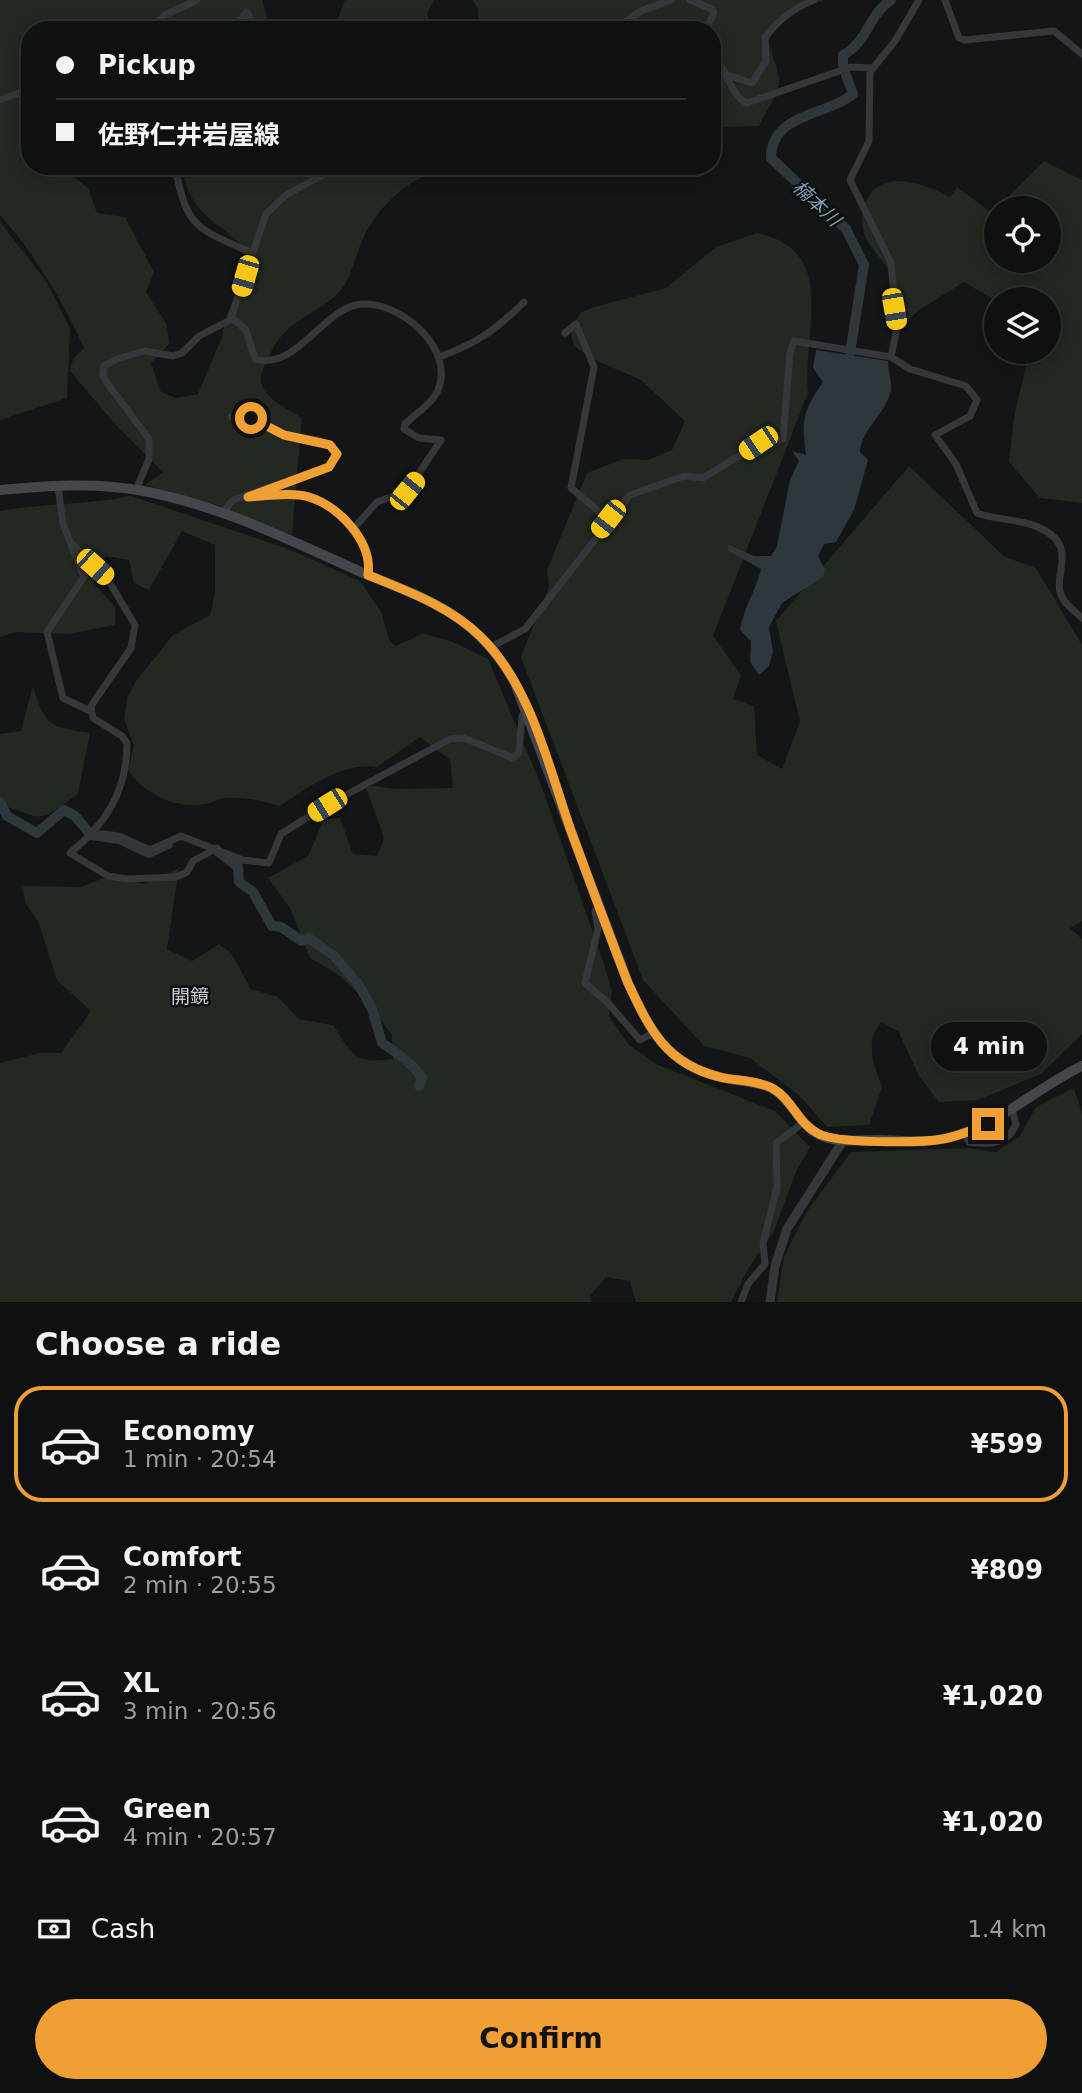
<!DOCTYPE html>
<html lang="en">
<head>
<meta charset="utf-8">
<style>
  body { margin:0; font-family:"DejaVu Sans","Noto Sans JP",sans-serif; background:#1d1e1e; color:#f1f3f6; height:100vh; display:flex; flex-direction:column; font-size:26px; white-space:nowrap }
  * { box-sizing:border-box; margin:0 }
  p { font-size:23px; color:#9b9d9f }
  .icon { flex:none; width:38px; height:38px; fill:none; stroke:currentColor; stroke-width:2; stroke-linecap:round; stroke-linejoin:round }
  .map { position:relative; height:1302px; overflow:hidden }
  .drawer { display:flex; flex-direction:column; background:#0f1010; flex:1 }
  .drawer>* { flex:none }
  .hud { position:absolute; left:21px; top:21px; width:700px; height:154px; border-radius:28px; box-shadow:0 4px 18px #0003,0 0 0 2px #2f3030; display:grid; align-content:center; height:154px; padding:0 35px; background:#0f1010 }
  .controls { position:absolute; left:984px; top:196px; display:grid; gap:14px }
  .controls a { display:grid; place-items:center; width:77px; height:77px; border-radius:50%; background:#0f1010; box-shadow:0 4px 18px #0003,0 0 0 2px #2f3030; font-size:35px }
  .end { position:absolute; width:32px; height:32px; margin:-16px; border:9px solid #ef9f34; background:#111; box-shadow:0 0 0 4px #111 }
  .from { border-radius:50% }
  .bubble { position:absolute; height:49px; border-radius:24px; background:#0f1010; box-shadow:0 4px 18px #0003,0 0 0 2px #2f3030; font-size:23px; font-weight:700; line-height:49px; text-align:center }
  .car { position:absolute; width:21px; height:42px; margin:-21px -10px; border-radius:9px; box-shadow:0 0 5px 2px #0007; background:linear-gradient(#f5c518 24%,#345 0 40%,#f5c518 0 76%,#345 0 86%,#f5c518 0) }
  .hud b { display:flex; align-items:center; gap:24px; height:66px; font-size:26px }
  .hud b+b { border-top:2px solid #2f3030 }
  .hud i { width:18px; height:18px; background:#f1f3f6 }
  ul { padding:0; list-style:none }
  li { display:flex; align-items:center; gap:21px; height:116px; margin:0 14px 10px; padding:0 21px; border:4px solid transparent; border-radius:28px }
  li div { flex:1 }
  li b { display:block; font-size:26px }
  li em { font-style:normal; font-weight:700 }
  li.on { border-color:#ef9f34 }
  li>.icon { width:63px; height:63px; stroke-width:1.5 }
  h2 { padding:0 35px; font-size:32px; line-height:84px }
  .pay { display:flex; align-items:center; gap:18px; height:77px; padding:0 35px; font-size:26px }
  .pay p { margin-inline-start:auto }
  .button { display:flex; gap:14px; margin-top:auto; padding:14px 35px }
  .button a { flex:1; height:80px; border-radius:42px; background:#ef9f34; color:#111; font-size:28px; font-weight:700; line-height:80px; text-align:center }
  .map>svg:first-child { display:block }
  .green { fill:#212921 }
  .water { fill:#2d373c }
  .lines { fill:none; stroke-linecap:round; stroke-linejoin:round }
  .river { stroke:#2d373c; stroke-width:10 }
  .minor { stroke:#35373b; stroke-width:7 }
  .tertiary { stroke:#35373b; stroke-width:9 }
  .secondary { stroke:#44464b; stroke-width:10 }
  .route { stroke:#ef9f34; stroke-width:9 }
  .labels { text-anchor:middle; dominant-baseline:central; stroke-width:5; stroke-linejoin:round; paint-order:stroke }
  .water-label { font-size:19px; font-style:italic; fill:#7e9eb1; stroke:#0f1011 }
  .neighbourhood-label { font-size:19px; fill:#c7cbd2; stroke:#0f1011 }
</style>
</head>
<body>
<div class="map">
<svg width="1082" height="1302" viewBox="0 0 1082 1302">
  <rect width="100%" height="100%" fill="#141516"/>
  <path class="green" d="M0,0H262L271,30H30V166H60L88,188L97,213L125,217L154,272L146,292L167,325L169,344L151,363L161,392L176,398L198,394L222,337L226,316L255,262C228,221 190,223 182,166H449C411,177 378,204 362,241C356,255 352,273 344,286C324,314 288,315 270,354C267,361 261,371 261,379C261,398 288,409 302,418L292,535L220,506L145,485L163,472L114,423L70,371L73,359L84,348C63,301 34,253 0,215Z
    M345,0H434L427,14L434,30H328L336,23Z
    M473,0H823C801,9 781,20 769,40C770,54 778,66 779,79C780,93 765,113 759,126L724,127L722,106L712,102V30H479L478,9Z
    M1044,161L1082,180V503L1040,498L1009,462L1014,417L1029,352H1048V299L996,301L964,282L919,310L902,326C894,310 897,294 892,278C887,263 872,251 865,236C861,227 862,214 865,204C878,167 924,183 950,197L957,187L992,213L996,210V261H1048V208H997Z
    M0,222L46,281L70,328L67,398L0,420Z
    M757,233C840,250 802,332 808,393L713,636L741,675L733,699L754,706L757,755L782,769L800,722L776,621L909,466L1005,557L1036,568L1082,645V921L1070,928L1082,939V1034L1041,1074L978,1100L939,1102L919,1076L898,1031L881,1022C864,1043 874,1064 882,1087L869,1125L827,1127L800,1096L750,1058L704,1046L643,980L521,657L549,587L547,570L587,473L623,459L648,460L672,450L685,421L641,380L593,359L574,346L571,335L576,320L582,312L594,307L666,288L716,247Z
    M131,496L291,550L360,581L381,612L389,639L395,646L423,634L451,641L488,659L540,782L604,964L612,992L609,1016L629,1045L656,1064L775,1111L810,1147L796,1172L773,1233L749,1267L731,1302H636L630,1281L606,1277L590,1296L591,1302H0V1063L40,1053H61L91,1011L57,980L38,921L25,903L23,886L81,887L108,876L145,884L179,868L167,949L192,961L219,944L231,953L251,989L278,997L299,1019L333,1025C353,1056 355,1064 393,1059L392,1035L368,1003L340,976L310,958L290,908L268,878L308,856L324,819L340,818L353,854L377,856L384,838L365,785L397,789L453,788L450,760L420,737L377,767C343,762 309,787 280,806C263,801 244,797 226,798C218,798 212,803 205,804C175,809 144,794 128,770L134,746L124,719L127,698L136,681L173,635L210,615L215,592V545L182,531L149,590L134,583L129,560L106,556L94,583L115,607V625L68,634L16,632L0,637V511C44,503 87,505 131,496Z
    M33,686C45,726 49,727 90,733L78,794C37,823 46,821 0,804V734L21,731Z
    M1074,1088L1082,1113V1302H777L784,1257L807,1211L851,1152L968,1148L996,1152L1019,1137L1036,1107Z"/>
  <path class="water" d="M246,8L251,11L258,30H221L224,19L234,21Z
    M816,350L888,361C888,369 892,382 891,390C887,412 861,430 860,452L868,460L854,510L836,542L824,544L818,556L825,570L823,577L782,603L769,627L773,652L769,666L759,675L750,662L751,641L740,630C745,604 755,593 761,569L727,550L729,545L754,556H771L777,546L790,480L799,461L792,451L806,455C801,420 803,411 823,382L813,368Z"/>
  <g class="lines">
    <path class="river" d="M843,65V55C869,41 867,16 891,0
      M846,75L853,94C827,116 771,113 771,158L846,229L864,265L849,359
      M0,802L7,816L37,833L64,810L75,816L91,835L119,839L149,853L168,844
      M216,850L238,867L239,882L253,892L272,926L281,927L302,941L309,938L334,956L359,985L372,1009L382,1043C396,1052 413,1064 422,1078L419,1086"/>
    <path class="minor" d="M690,0L712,9L714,13L706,30
      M945,0L959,38L965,40L1054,31L1082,54
      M149,30L165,15L197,0
      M592,30L623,23L641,11L671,0
      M712,57C729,68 728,94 747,103L851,67L872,68
      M727,75L752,83L766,61L765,37C778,20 795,7 814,0
      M0,100L30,89
      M175,166C187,230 197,228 252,253
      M231,317L246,330L255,359C300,371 323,304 365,304C404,304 455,350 438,390C433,403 415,414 405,424L404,429L419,438L441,440L407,491L377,502L354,528
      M565,333L576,324L594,367L571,488L608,519
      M439,357C477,343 495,331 524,302
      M891,357L897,328L891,263L850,180L869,141L870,72L895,41L919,0
      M58,486L63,524L84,577L47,632L63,698L90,711
      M136,490L149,459V439L107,383L103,375L104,366L117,359L144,351L173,356L182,353L199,336L230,320L266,214L286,195L340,166
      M256,497C272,496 295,492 310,498C340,508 373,542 368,575
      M223,512L233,500L329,467L337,454L330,445L318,440L284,435L251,418L231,417
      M71,543L107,578L135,625L131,648L91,706L93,718L122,736L127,743C127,791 106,824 70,853L108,876L127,879L176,877L187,872L193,861L217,848
      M491,647L525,629L630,495L684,476L703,478L758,444L783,439L790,353L794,341L891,357L910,369L966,386L977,400L970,416L935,435L956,464L977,513C998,521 1020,518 1040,528C1082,548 1049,577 1063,599C1067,606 1076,612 1082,618
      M94,833L119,836L150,850L181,836L243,860L269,863L281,834L327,805L450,739L464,738L513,758L519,753L522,716L528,712
      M599,907L595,911L598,929L585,983L608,1003L640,1040L653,1033
      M964,1133L969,1142C989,1145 1007,1145 1016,1125L1012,1108
      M741,1302L748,1284L765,1264L763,1243L777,1188L776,1143L803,1123"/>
    <path class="tertiary" d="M770,1302L775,1266L787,1229L844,1139"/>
    <path class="secondary" d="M0,490C46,486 93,482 138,490C218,504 290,540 363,573C396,587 430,598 459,619C483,636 501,658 515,683L628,983C650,1030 666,1064 720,1077C735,1081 751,1081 767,1086C791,1095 797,1124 820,1135C837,1143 860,1140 878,1140C901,1140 924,1144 947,1138C998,1126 1036,1088 1082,1066"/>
  </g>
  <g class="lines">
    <path class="route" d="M251,418L284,435L330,445L337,454L329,467L248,497C267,496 292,492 309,497C339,506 373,542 368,575C407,591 449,606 480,636C530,684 548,764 570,828C589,880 608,932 628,983C650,1030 666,1064 720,1077C737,1081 756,1080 772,1088C792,1099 797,1122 817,1133C835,1144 920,1143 943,1139C959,1136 973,1130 988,1124"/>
  </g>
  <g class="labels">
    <g class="water-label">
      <text transform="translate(817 203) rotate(43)">楠本川</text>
    </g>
    <g class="neighbourhood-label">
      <text x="190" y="996">開鏡</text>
    </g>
  </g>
</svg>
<div class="controls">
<a><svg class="icon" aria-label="locate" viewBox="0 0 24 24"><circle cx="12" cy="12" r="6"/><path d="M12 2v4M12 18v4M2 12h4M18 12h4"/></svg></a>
<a><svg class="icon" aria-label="layers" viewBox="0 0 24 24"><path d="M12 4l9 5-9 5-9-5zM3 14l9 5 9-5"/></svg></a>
</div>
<i class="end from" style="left:251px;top:418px"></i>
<i class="end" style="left:988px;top:1124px"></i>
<div class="bubble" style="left:931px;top:1022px;width:116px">4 min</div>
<i class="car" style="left:245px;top:276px;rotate:196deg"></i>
<i class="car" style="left:894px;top:309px;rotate:170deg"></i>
<i class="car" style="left:758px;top:443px;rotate:236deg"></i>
<i class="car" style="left:407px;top:491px;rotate:39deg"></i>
<i class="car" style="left:608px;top:519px;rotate:218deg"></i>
<i class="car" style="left:95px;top:567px;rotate:132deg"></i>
<i class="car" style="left:327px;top:805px;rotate:238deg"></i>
<div class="hud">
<b><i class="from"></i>Pickup</b>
<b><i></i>佐野仁井岩屋線</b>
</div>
</div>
<section class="drawer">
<h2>Choose a ride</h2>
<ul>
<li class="on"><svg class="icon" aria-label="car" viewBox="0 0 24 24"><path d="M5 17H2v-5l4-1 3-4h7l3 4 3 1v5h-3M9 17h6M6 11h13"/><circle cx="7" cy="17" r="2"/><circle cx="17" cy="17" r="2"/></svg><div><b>Economy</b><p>1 min · 20:54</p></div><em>¥599</em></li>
<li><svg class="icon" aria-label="car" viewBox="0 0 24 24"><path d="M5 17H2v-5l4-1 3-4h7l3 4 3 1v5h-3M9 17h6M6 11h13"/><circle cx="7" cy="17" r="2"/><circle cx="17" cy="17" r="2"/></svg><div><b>Comfort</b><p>2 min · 20:55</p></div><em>¥809</em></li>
<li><svg class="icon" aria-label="car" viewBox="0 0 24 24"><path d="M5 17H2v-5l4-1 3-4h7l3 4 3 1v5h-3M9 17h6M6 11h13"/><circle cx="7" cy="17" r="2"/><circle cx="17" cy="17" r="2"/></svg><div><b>XL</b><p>3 min · 20:56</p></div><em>¥1,020</em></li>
<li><svg class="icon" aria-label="car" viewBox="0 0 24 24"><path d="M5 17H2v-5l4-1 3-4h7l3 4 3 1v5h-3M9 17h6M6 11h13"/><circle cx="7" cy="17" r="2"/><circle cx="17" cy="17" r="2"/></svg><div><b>Green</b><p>4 min · 20:57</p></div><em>¥1,020</em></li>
</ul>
<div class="pay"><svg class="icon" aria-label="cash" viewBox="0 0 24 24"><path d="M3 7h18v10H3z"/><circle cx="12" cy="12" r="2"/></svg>Cash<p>1.4 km</p></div>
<div class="button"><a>Confirm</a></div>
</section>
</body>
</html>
